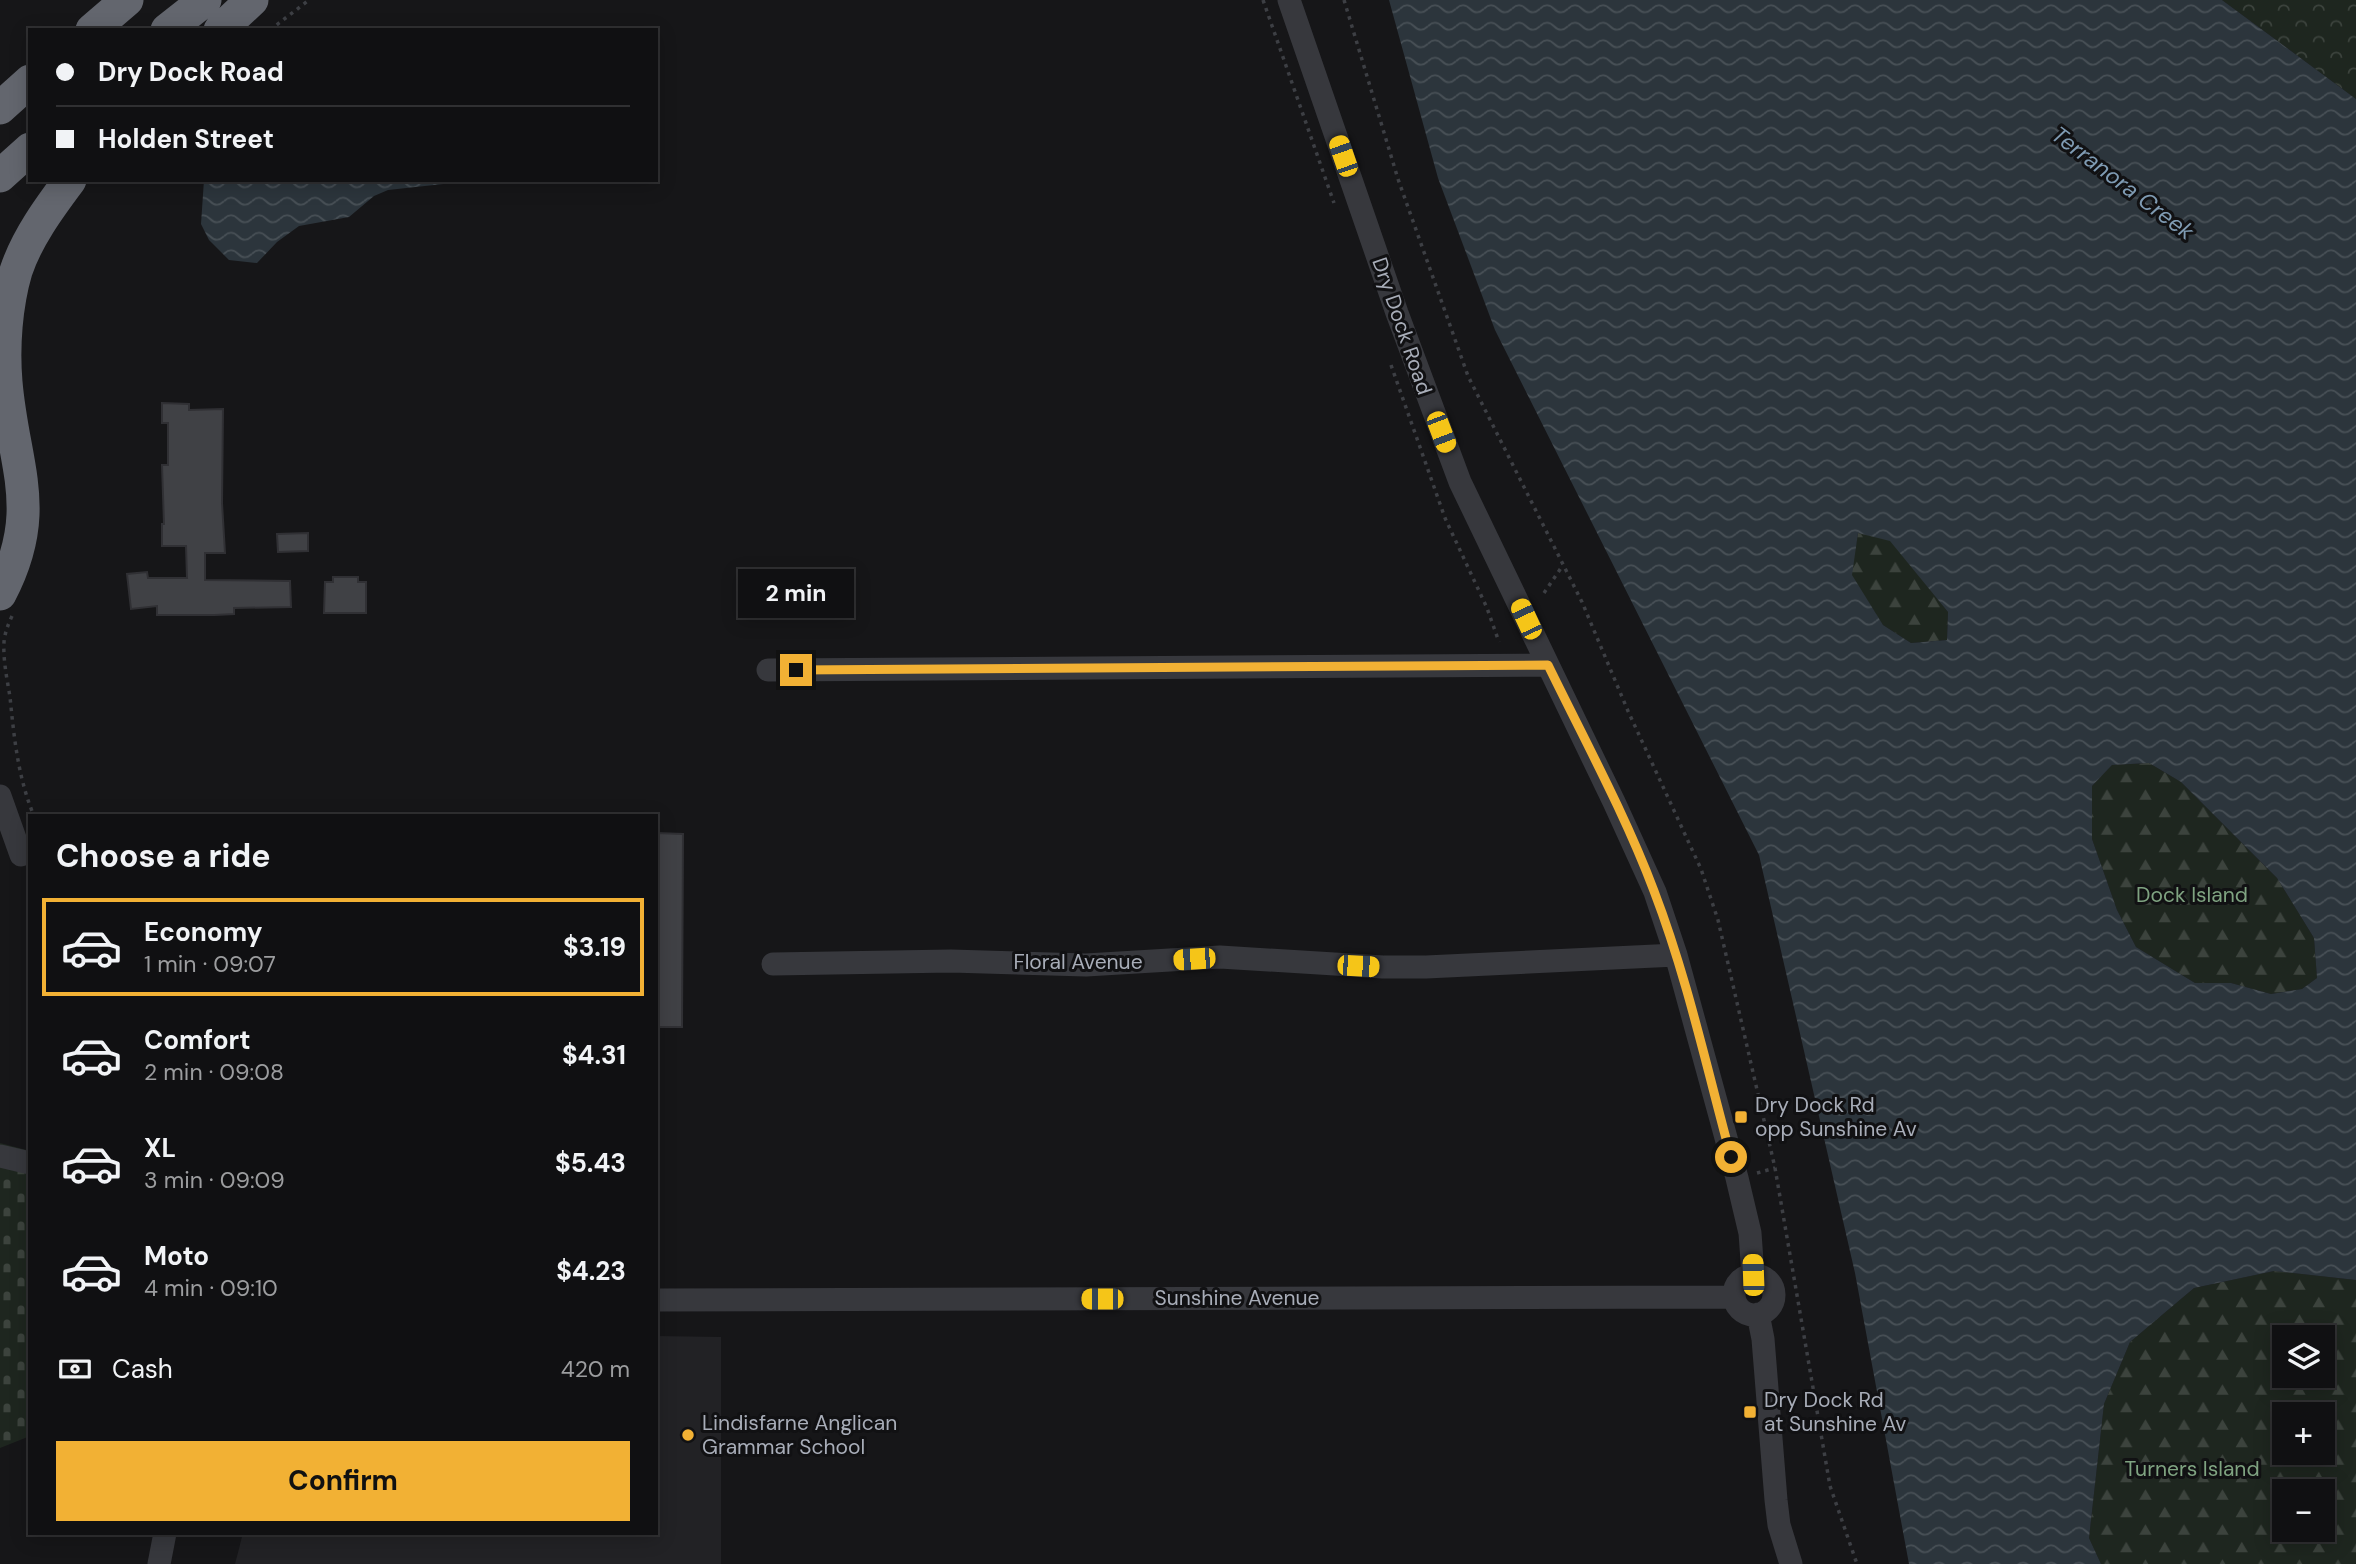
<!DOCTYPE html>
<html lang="en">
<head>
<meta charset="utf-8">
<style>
  body { margin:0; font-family:"DM Sans",sans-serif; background:#19191b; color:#f1f3f6; height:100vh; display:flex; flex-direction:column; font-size:26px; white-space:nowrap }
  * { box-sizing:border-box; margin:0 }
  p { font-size:23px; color:#9c9d9f }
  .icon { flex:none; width:38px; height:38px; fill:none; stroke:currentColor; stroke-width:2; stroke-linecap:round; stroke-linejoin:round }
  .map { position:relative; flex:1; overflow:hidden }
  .sheet { position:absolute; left:28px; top:814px; width:630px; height:721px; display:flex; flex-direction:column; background:#101012; border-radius:0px; box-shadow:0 4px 18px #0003,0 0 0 2px #303032 }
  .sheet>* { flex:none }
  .hud { position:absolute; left:28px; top:28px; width:630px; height:154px; border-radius:0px; box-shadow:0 4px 18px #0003,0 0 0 2px #303032; display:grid; align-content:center; height:154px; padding:0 28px; background:#101012 }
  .buttons { position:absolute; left:2272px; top:1325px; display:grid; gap:14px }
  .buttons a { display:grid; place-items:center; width:63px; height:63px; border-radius:0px; background:#101012; box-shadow:0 4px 18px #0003,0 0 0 2px #303032; font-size:35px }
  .end { position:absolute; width:32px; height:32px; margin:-16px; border:9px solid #f2b134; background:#111; box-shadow:0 0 0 4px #111 }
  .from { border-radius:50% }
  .bubble { position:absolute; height:49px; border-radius:0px; background:#101012; box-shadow:0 4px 18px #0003,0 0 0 2px #303032; font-size:23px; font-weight:700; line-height:49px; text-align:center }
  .car { position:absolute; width:21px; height:42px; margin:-21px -10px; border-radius:9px; box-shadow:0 0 5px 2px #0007; background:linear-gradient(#f5c518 24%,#345 0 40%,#f5c518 0 76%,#345 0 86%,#f5c518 0) }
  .hud b { display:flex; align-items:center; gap:24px; height:66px; font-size:26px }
  .hud b+b { border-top:2px solid #303032 }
  .hud i { width:18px; height:18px; background:#f1f3f6 }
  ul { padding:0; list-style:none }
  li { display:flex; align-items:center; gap:21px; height:98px; margin:0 14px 10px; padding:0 14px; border:4px solid transparent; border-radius:0px }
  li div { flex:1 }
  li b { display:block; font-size:26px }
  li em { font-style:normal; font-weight:700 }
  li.on { border-color:#f2b134 }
  li>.icon { width:63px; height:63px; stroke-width:1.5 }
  h2 { padding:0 28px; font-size:32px; line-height:84px }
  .pay { display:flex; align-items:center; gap:18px; height:77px; padding:0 28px; font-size:26px }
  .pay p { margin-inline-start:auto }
  .button { display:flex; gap:14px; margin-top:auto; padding:14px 28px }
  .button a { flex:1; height:80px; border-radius:0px; background:#f2b134; color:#111; font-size:28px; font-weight:700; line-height:80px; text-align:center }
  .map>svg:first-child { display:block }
  .built { fill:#222225 }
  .forest { fill:url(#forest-firs); fill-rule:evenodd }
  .cemetery { fill:url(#cemetery-stones) }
  .park { fill:url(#park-crowns) }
  .water { fill:url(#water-waves); fill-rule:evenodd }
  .building { fill:#404145; stroke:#303034; stroke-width:2 }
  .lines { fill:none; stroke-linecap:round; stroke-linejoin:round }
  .path { stroke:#3d3f44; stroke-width:3.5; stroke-dasharray:3.5 5; stroke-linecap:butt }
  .minor { stroke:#37383d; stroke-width:23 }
  .highway { stroke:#63666e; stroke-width:33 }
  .route { stroke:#f2b134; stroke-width:9 }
  .poi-dot { fill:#f2b134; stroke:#111113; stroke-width:2.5 }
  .labels { text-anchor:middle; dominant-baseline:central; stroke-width:6; stroke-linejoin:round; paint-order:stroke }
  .street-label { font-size:21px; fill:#a8adb8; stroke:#111113 }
  .park-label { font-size:21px; fill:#7fa381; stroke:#111113 }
  .poi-label { font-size:21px; fill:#a8adb8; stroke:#111113; text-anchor:start }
  .water-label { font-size:23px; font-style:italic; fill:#7f9bb3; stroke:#111113 }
</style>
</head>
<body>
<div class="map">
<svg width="2356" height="1564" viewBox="0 0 2356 1564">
  <defs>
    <pattern id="forest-firs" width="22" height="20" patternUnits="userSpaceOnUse" patternTransform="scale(1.75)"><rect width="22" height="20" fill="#1e261f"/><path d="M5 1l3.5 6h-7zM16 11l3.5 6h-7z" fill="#3c433d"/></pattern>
    <pattern id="cemetery-stones" width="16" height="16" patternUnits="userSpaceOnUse" patternTransform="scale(1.75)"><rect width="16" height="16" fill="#1e261f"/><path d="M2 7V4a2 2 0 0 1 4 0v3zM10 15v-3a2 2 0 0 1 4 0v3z" fill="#3c433d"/></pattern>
    <pattern id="park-crowns" width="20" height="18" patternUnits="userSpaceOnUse" patternTransform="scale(1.75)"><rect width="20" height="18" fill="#1e261f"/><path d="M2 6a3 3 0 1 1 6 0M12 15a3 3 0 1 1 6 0" fill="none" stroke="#3c433d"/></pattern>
    <pattern id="water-waves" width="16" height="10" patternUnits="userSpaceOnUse" patternTransform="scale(1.75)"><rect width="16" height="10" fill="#2c353c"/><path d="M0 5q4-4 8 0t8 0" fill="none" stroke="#485056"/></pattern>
  </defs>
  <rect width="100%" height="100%" fill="#161618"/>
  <path class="built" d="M656,1336L721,1337V1564H235L243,1533H656Z"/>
  <path class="forest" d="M1858,533L1890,540L1948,612L1947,640L1911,643L1883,625L1851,575Z
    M2149,763L2181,782L2277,878L2314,938L2317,978L2302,989L2271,994L2231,983H2195L2136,947L2117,910L2092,839V786L2112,765Z
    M2274,1271L2356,1280V1564H2101L2089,1538L2104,1404L2130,1342L2194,1288ZM2284,1337H2322V1376H2284ZM2284,1414H2322V1452H2284ZM2284,1491H2322V1530H2284Z"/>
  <path class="cemetery" d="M0,1143L30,1151V1436L0,1448Z"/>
  <path class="park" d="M2222,0H2356V99Z"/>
  <path class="water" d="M1389,0H2222L2356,99V1280L2274,1271L2194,1288L2130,1342L2104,1404L2089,1538L2101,1564H1909L1855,1273L1759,855L1495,330L1438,178ZM1858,533L1890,541L1948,612L1947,640L1911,643L1883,625L1852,575ZM2149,763L2181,782L2277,878L2314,938L2317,978L2302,989L2271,994L2231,983H2195L2136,947L2117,910L2092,839V786L2112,765Z
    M204,180H480L388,190L374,196L349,217L299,226L277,242L257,263L229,260L209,240L201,224Z"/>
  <path class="building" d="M162,403L189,404V410L223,409L222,503L225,553H205V580L290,581L291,607L234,608V614L215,615H157V606L131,609L127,574L147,572L148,578H187L186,546H162V524H164L162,465H168V423H162Z
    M308,533V551L278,552L277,534Z
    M333,577H358V582H366V613H324L325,582H333Z
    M656,833L683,834L682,1027H656Z"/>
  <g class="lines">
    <path class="path" d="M1263,0L1334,203
      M1344,0L1398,179L1468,376L1582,602L1628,711L1701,869L1718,920L1775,1168L1830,1486L1857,1564
      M270,30L309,0
      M1391,365L1445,518L1487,608L1499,642
      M1544,593L1563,565
      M12,616C8,625 5,632 4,642C3,660 7,679 10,697C14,737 18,778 34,816
      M1757,1173L1775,1168"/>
    <path class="minor" d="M1289,0L1397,313L1460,482L1614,802L1655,892L1676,955L1737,1178L1750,1233L1753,1275
      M768,670L1548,665
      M0,796L21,855
      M773,964L951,961L1086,965L1220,957L1383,967H1426L1676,955
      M0,1156L30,1163
      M1734 1295a20 20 0 1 1 40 0a20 20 0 1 1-40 0Z
      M656,1300L1734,1297
      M1758,1314L1763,1339L1776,1500L1779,1525L1791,1564
      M159,1564L165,1533"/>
    <path class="highway" d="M92,30L127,0
      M167,30L205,0
      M220,30L252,0
      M0,108L30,81
      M0,176L30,149
      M0,594C44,510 13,466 6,382C3,347 6,305 16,271C27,238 49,208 70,180"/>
  </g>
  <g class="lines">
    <path class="route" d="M796,670L1548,665C1584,739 1625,814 1654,891C1687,977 1707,1069 1731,1157"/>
  </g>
  <g class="poi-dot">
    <rect x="1734" y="1110" width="14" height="14" rx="3.5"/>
    <rect x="1743" y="1405" width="14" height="14" rx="3.5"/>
    <circle cx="688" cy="1435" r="7"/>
  </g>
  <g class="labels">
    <g class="street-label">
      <text transform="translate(1402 326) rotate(71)">Dry Dock Road</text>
      <text x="1078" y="962">Floral Avenue</text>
      <text x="1237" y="1298">Sunshine Avenue</text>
    </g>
    <g class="park-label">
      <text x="2192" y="895">Dock Island</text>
      <text x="2192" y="1469">Turners Island</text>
    </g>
    <g class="poi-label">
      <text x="1755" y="1105">Dry Dock Rd<tspan x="1755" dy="24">opp Sunshine Av</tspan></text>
      <text x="1764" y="1400">Dry Dock Rd<tspan x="1764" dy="24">at Sunshine Av</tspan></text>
      <text x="702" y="1423">Lindisfarne Anglican<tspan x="702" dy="24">Grammar School</tspan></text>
    </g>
    <g class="water-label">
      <text transform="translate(2123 183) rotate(37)">Terranora Creek</text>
    </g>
  </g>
</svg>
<div class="buttons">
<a><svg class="icon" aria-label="layers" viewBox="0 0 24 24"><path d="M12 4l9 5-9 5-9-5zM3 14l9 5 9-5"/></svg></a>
<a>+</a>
<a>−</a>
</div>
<i class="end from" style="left:1731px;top:1157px"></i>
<i class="end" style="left:796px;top:670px"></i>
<div class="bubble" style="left:738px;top:569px;width:116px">2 min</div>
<i class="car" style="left:1343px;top:156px;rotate:341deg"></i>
<i class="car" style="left:1441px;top:432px;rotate:159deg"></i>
<i class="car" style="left:1526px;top:619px;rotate:335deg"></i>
<i class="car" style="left:1194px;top:959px;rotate:266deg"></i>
<i class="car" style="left:1358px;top:966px;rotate:93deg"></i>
<i class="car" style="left:1753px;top:1275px;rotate:358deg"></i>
<i class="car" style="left:1102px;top:1299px;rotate:270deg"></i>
<div class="hud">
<b><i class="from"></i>Dry Dock Road</b>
<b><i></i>Holden Street</b>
</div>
<section class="sheet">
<h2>Choose a ride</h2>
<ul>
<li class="on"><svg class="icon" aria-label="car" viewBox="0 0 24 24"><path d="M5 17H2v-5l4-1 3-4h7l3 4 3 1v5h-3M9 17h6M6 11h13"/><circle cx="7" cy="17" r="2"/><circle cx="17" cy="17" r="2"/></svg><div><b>Economy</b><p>1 min · 09:07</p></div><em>$3.19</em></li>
<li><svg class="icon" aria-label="car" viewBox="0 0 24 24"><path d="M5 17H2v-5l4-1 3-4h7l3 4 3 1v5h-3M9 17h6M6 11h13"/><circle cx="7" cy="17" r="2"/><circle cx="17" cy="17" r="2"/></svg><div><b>Comfort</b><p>2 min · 09:08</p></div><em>$4.31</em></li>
<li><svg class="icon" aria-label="car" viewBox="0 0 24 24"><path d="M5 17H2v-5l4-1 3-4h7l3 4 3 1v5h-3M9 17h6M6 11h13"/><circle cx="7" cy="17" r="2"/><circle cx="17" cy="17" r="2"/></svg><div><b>XL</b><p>3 min · 09:09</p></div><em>$5.43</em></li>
<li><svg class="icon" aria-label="car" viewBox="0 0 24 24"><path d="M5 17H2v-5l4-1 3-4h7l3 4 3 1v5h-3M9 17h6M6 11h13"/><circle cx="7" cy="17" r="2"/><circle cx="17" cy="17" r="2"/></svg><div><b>Moto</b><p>4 min · 09:10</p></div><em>$4.23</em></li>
</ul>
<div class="pay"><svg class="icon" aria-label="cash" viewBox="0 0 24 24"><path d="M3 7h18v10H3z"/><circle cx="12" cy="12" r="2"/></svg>Cash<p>420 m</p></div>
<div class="button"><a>Confirm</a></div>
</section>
</div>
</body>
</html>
